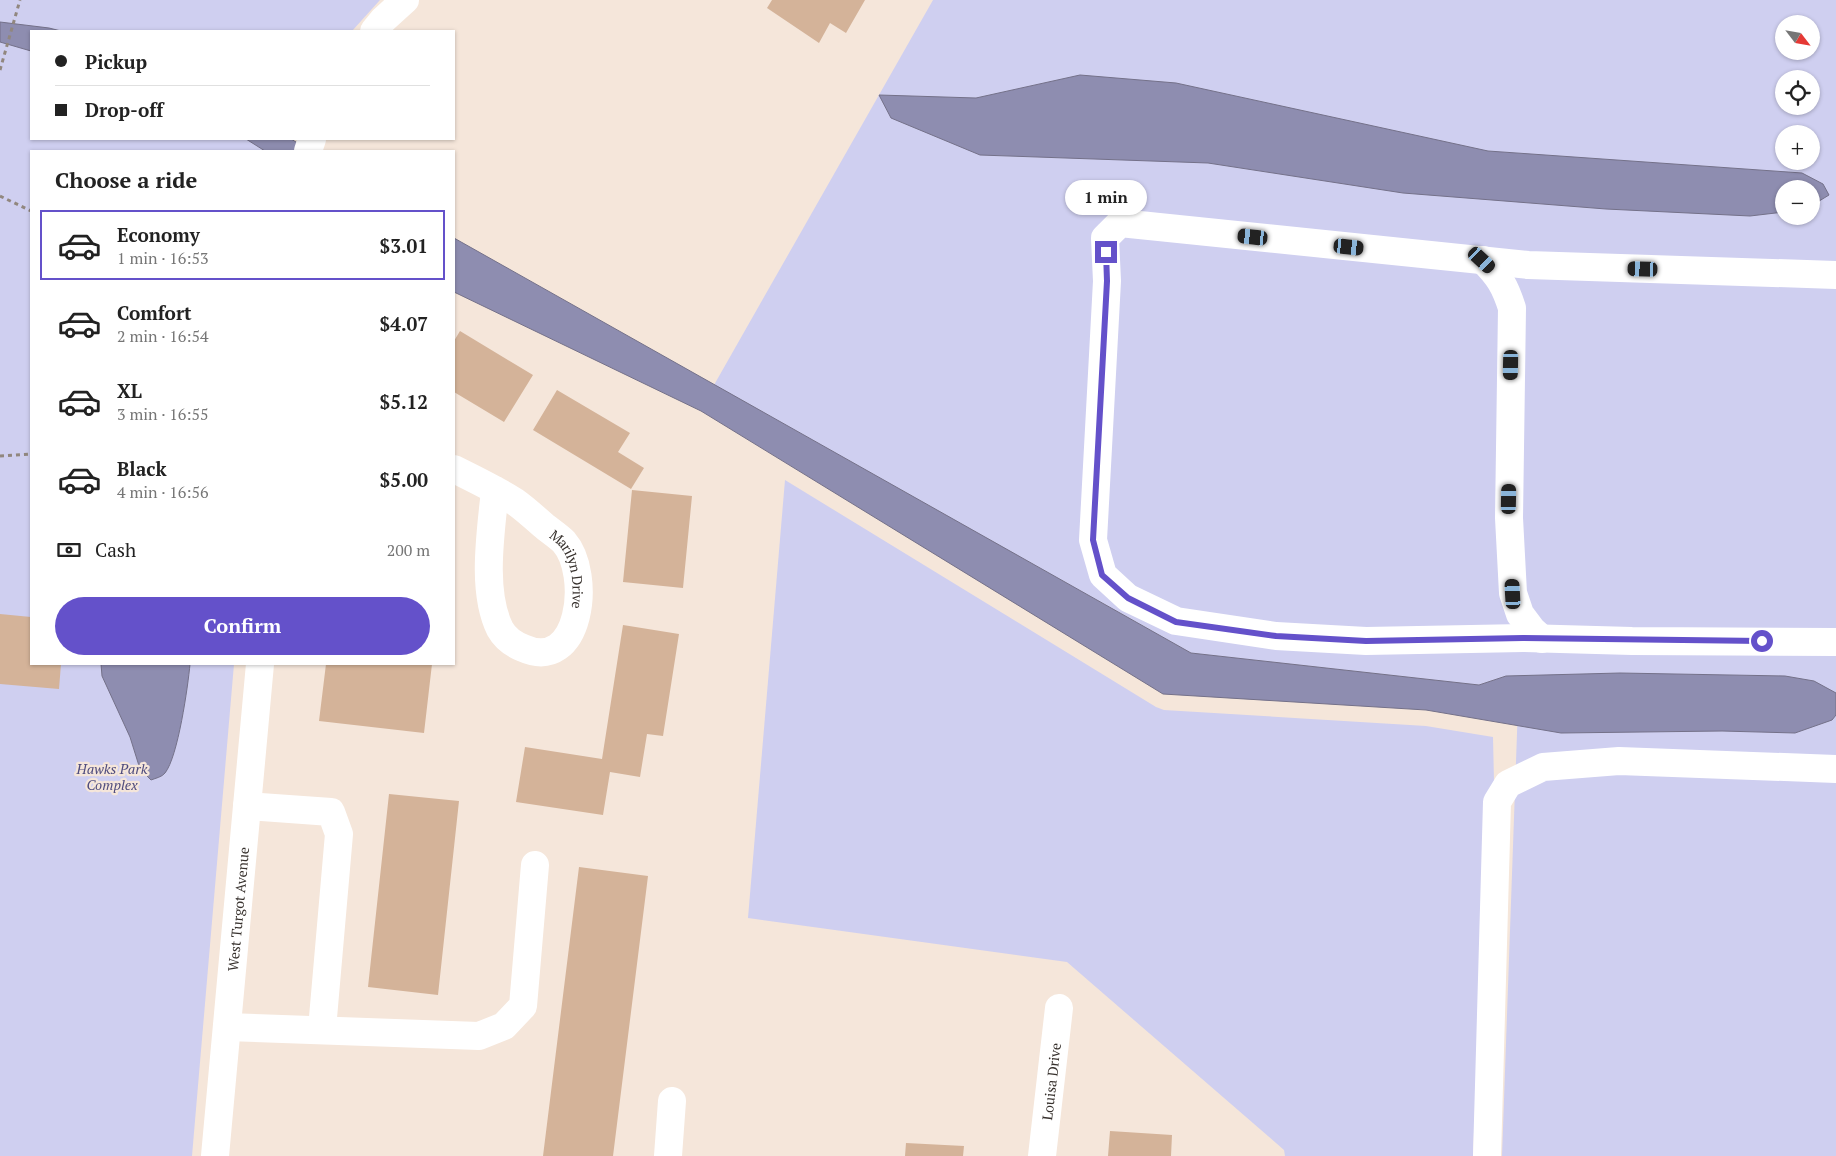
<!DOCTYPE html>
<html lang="en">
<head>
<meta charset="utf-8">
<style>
  body { margin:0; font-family:"PT Serif",serif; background:#f6f6f6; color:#222; height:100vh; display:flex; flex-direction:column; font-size:19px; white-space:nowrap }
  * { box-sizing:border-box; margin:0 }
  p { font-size:16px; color:#767676 }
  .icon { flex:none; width:28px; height:28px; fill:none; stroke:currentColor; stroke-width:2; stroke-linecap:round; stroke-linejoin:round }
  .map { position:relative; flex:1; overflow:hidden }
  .sheet { position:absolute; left:30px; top:150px; width:425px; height:515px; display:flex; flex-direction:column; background:#fff; border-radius:0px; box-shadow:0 1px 4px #0004 }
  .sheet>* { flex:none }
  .banner { position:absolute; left:30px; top:30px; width:425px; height:110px; border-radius:0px; box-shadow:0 1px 4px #0004; display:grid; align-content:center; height:110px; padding:0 25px; background:#fff }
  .needle { width:32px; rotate:121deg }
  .fabs { position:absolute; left:1775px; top:15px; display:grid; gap:10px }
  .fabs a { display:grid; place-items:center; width:45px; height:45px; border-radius:50%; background:#fff; box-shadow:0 1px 4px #0004; font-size:25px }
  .end { position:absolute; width:22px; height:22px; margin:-11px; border:6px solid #6451ca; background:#fff; box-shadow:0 0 0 2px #fff }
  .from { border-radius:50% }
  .bubble { position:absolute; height:35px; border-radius:18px; background:#fff; box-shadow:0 1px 4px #0004; font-size:16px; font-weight:600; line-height:35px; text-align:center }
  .car { position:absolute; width:15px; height:30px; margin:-15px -8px; border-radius:6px; box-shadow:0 0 4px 1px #0007; background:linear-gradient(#222 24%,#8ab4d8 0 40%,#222 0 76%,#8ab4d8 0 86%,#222 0) }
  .banner b { display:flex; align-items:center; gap:18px; height:48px; font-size:19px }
  .banner b+b { border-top:1px solid #e0e0e0 }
  .banner i { width:12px; height:12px; background:#222 }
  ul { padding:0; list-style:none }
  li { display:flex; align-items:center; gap:15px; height:70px; margin:0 10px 8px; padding:0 15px; border:2px solid transparent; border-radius:0px }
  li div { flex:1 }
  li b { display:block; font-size:19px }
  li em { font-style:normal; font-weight:600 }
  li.selected { border-color:#6451ca }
  li>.icon { width:45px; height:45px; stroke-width:1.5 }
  h2 { padding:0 25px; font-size:22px; line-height:60px }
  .pay { display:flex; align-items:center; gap:12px; height:55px; padding:0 25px; font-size:19px }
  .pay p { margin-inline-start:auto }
  .action { display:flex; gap:10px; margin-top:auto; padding:10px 25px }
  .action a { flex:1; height:58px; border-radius:30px; background:#6451ca; color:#fff; font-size:20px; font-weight:600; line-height:58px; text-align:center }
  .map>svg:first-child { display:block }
  .green { fill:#cfcff0; fill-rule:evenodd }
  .water { fill:#8e8db0; stroke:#747189 }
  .building { fill:#d4b399 }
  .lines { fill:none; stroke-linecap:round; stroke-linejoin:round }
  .path { stroke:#91877f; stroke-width:3; stroke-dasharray:4 4; stroke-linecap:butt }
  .minor { stroke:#fff; stroke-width:28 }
  .route { stroke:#6451ca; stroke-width:6 }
  .labels { text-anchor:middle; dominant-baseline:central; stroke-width:4.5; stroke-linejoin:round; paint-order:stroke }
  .street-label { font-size:14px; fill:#37312d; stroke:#f5e6da }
  .park-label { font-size:14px; font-style:italic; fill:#4e4b7d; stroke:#f5e6da }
</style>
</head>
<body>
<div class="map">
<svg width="1836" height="1156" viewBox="0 0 1836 1156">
  <rect width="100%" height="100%" fill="#f5e6da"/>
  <path class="green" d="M0,0H380L352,31H31V139H290L285,151H31V664H234L192,1156H0Z
    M933,0H1836V1156H1502L1519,677L1506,676L1479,685L1191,653L714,385ZM1784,24H1811V51H1784ZM1784,79H1811V106H1784ZM1784,134H1811V161H1784ZM1784,189H1811V216H1784Z
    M785,480L1156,707L1164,710L1426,726L1493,737L1496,871L1476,1083L1473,1156H1285L1284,1150L1067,962L748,918Z"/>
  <path class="water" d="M0,22L49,28L61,31H31V51L0,42Z
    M1080,75L1176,83L1488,151L1802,173L1823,184L1829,195L1811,206V189H1784V212L1750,216L1606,209L1403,193L1208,163L980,155L891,118L879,95L976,98Z
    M246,139H291L311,151H265Z
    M454,238L1191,653L1479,685L1506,676L1620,673L1785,676L1814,681L1836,693V715L1832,720L1795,733L1722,731L1561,733L1426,710L1163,694L701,411L454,292Z
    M101,664H190C188,686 178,757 165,773C162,777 156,778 151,780L140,769L130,737L102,676Z"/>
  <path class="building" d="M772,0H865L846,33L830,23L819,43L767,8Z
    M460,331L533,375L504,422L454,392V341Z
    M557,390L630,433L618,452L644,468L631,489L533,430Z
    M632,490L692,496L683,588L623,582Z
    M0,614L31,617V664H61L59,689L0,684Z
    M623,625L679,634L663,736L647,734L640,777L610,772L603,815L516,802L525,747L602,759Z
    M326,664H432L424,733L319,721Z
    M389,794L459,801L438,995L368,987Z
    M579,867L648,876L613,1156H543Z
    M1110,1131L1172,1135L1171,1156H1108Z
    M906,1143L964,1146L963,1156H905Z"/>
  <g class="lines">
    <path class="path" d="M0,70L20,0
      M0,196L31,211
      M0,456L31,454"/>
    <g class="minor">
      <path d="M374,31L383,20L405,0"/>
      <path d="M308,151L312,139"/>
      <path d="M1483,260C1499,276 1505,286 1512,308L1509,518L1513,593L1520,614L1532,630L1542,639"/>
      <path d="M1836,275L1528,265L1120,223L1105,238L1107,281L1093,540L1103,575L1128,598L1176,621L1276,636L1366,641L1523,638L1632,641L1836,642"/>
      <path id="s1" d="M454,469C474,479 495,489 514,501C524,508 534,517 543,525C550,531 558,536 564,542C592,574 581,674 523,648C513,644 505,638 500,629C481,591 491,531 495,490"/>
      <path d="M247,806L331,812L339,834L322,1029"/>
      <path d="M227,1027L479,1036L504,1026L523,1006L535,865"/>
      <path id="s2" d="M215,1156L260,664"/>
      <path d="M668,1156L672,1101"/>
      <path id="s3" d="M1042,1156L1059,1008"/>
      <path d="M1487,1156L1497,802L1508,784L1543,767L1619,761L1836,769"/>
    </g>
  </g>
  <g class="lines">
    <path class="route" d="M1106,252L1107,281L1093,540L1102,575L1128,598L1176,622L1276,636L1366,641L1523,638L1762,641"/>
  </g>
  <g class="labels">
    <g class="street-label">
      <text stroke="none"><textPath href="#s1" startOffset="160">Marilyn Drive</textPath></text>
      <text stroke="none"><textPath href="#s2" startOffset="248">West Turgot Avenue</textPath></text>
      <text stroke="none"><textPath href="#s3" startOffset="75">Louisa Drive</textPath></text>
    </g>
    <g class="park-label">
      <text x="112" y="768">Hawks Park<tspan x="112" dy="16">Complex</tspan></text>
    </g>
  </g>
</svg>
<div class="fabs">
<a><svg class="needle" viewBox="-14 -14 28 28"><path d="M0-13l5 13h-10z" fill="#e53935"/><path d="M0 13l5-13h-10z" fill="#767676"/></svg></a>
<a><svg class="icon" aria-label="locate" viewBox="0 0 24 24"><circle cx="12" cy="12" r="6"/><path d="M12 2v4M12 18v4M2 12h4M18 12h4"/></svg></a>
<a>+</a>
<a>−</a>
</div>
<i class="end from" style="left:1762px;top:641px"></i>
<i class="end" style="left:1106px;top:252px"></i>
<div class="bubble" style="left:1065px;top:180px;width:82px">1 min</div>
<i class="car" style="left:1253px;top:237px;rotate:276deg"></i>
<i class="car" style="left:1349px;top:247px;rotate:96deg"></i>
<i class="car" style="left:1482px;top:260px;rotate:133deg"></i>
<i class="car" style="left:1643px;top:269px;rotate:272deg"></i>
<i class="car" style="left:1511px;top:365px;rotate:181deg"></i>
<i class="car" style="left:1509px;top:499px;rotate:1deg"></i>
<i class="car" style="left:1513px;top:594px;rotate:357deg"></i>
<div class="banner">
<b><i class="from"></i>Pickup</b>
<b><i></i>Drop-off</b>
</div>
<section class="sheet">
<h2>Choose a ride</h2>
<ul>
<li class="selected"><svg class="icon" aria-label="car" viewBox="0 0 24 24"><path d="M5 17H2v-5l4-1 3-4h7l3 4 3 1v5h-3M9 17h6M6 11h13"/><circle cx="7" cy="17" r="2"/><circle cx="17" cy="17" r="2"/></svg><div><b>Economy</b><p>1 min · 16:53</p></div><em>$3.01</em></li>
<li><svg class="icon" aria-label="car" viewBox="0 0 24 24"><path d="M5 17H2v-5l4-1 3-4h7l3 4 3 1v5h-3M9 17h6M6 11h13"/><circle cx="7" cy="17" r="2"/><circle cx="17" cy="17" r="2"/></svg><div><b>Comfort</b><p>2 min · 16:54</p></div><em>$4.07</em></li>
<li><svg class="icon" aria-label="car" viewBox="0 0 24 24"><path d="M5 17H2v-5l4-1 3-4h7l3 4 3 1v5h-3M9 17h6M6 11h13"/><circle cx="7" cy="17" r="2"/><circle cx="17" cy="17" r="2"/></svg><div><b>XL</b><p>3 min · 16:55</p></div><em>$5.12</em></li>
<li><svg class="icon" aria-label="car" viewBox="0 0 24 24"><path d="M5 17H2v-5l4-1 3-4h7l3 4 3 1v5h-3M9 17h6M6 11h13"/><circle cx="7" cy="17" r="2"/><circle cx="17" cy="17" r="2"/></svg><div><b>Black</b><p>4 min · 16:56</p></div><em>$5.00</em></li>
</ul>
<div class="pay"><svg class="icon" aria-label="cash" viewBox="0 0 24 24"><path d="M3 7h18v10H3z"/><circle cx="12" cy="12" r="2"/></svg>Cash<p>200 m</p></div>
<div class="action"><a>Confirm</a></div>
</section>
</div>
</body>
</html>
